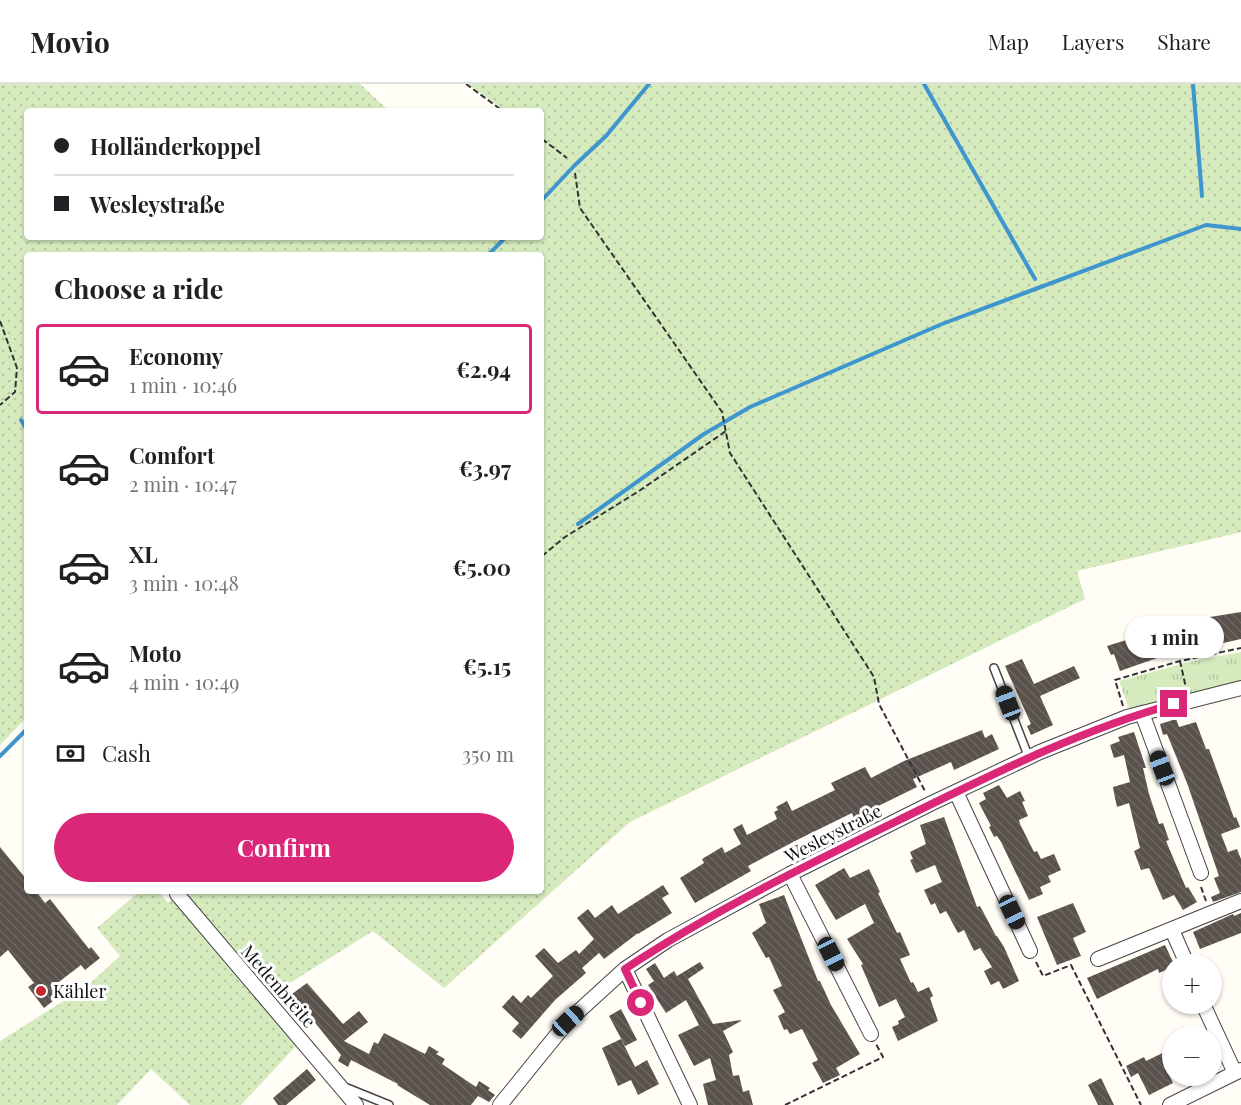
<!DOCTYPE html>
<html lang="en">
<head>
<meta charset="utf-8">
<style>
  body { margin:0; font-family:"Playfair Display",serif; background:#f2f2f2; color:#202124; height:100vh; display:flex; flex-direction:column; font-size:22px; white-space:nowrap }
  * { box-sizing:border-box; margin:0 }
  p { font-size:20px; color:#757577 }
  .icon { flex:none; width:33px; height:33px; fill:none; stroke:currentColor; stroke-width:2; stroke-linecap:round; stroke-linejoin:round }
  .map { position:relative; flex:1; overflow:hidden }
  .side { position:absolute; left:24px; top:168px; width:520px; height:642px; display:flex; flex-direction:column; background:#fff; border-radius:6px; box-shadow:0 2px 4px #0004 }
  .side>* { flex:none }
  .banner { position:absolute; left:24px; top:24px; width:520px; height:132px; border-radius:6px; box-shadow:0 2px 4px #0004; display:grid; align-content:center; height:132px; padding:0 30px; background:#fff }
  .buttons { position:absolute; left:1162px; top:870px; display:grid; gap:12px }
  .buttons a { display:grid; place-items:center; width:60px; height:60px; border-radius:50%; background:#fff; box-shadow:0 2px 4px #0004; font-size:30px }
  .end { position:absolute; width:27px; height:27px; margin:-14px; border:8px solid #db2777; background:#fff; box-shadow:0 0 0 3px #fff }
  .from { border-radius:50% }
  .bubble { position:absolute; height:42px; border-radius:21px; background:#fff; box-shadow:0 2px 4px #0004; font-size:20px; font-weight:700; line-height:42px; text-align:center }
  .car { position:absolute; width:18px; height:36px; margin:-18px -9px; border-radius:8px; box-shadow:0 0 4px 2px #0007; background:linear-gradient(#222 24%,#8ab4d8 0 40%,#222 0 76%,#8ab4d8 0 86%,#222 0) }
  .banner b { display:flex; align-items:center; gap:21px; height:57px; font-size:22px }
  .banner b+b { border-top:2px solid #e0e0e0 }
  .banner i { width:15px; height:15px; background:#202124 }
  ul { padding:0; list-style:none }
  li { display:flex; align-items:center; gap:18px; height:90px; margin:0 12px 9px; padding:0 18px; border:3px solid transparent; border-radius:6px }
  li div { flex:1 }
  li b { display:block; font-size:22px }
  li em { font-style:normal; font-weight:700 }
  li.active { border-color:#db2777 }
  li>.icon { width:54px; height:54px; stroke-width:1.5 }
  h2 { padding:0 30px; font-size:27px; line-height:72px }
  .pay { display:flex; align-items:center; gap:15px; height:66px; padding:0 30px; font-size:22px }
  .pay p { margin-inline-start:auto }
  .button { display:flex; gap:12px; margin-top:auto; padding:12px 30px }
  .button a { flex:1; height:69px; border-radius:36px; background:#db2777; color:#fff; font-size:24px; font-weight:700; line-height:69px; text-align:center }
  header { display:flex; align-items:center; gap:36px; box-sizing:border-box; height:84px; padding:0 30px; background:#fff; border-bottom:2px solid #e0e0e0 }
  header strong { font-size:28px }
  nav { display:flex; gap:33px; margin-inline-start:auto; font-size:21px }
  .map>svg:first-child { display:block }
  .grass { fill:url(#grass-dots) }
  .park { fill:url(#park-tufts) }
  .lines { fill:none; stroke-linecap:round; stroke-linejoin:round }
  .stream { stroke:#3f96cf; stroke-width:4 }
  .building { fill:url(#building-back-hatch) }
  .lane-casing { stroke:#444; stroke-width:10 }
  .street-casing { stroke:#444; stroke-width:16 }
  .path { stroke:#333; stroke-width:2; stroke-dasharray:6 3; stroke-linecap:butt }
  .lane { stroke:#fff; stroke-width:7 }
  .street { stroke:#fff; stroke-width:14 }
  .route { stroke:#db2777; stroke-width:8 }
  .poi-dot { fill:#c4262e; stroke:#fff; stroke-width:2 }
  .labels { text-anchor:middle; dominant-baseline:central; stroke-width:6; stroke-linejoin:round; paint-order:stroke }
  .street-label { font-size:18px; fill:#111; stroke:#fff }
  .poi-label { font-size:18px; fill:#111; stroke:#fff; text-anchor:start }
</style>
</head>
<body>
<header>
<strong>Movio</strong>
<nav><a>Map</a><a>Layers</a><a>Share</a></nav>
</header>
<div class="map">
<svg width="1241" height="1021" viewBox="0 0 1241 1021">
  <defs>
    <pattern id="grass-dots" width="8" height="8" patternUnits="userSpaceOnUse" patternTransform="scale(1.5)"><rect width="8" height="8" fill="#d5ebbd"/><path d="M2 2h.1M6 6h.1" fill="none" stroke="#b6c8a1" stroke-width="1.8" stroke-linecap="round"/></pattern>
    <pattern id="park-tufts" width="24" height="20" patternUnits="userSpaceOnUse" patternTransform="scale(1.5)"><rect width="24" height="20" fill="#d5ebbd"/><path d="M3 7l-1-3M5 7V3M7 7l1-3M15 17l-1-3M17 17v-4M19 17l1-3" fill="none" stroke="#b6c8a1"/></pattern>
    <pattern id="building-back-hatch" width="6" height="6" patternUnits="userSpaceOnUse" patternTransform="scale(1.5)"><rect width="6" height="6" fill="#5a524d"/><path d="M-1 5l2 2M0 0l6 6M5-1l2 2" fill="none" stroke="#6d6662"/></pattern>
  </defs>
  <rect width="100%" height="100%" fill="#fffdf5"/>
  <path class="grass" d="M0,0H360L389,27H27V153H542V27H506L468,0H1241V448L1077,487L1085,515L630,738L444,904L373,847L261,917L297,961L241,1021H190L151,985L117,1021H0V957L86,903L120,872L97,844L140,807H158L168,819L180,807H542V171H27V633L0,661Z"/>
  <path class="park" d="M1241,568V599L1191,610L1130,627L1119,597L1185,579Z"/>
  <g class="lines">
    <path class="stream" d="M924,0L1035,195
      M1193,0L1202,112
      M542,116L575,81L606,52L649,0
      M488,171L506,153
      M21,336L27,346
      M578,440L704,350L750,323L942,240L1206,141L1241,145
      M0,672L27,645"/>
  </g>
  <path class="building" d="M1241,528V555L1157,574L1120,587L1114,570L1111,571L1107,562L1136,553L1139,562L1136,563L1182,551L1179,538Z
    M1022,575L1034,600L1074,582L1080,594L1040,612L1053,641L1031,651L1027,642L1031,640L1005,582Z
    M1176,635L1179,643L1196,638L1206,665H1209L1234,734L1236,733L1240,743L1221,750L1228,768L1237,765L1241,775V808L1213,818L1211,813L1220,809L1214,794L1219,792L1187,699L1167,650L1163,651L1160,640Z
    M982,646L985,654L992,650L999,665L954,686L951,678L913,695L917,703L854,734L852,729L795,757L748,782L751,787L695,819L680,794L704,779L702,775L722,763L725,769L741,760L733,745L742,740L747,751L777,735L774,728L778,726L776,723L787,717L792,727L835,706L831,699L865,683L871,694L904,677Z
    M1134,648L1146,684H1143L1149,710L1159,740L1163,739L1169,756L1166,757L1186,804L1188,803L1197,818L1183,826L1174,811L1163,816L1149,784L1141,786L1134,767L1140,764L1129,719L1117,723L1115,714L1113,703L1130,698L1124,671L1114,674L1110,661L1120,657L1118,653Z
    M999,701L1007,714L1020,707L1025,717L1022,718L1028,732L1019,736L1020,740L1034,768L1037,767L1041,775L1054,770L1061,786L1048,792L1051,798L1040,803L1043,810L1029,816L1001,758L997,752L994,753L989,743L991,742L979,719L986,715L983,709Z
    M944,733L977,823L980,822L996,852H997L1004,863L1019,897L1003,905L999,897L991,901L984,887L992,883L980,864L974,867L964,846L958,849L946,827L940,830L935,819L931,821L924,806L942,798L935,781L916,789L910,776L913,775L910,768L926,760L920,741Z
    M0,763L27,796V807H36L45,819L50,815L89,865L91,863L100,874L85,886L81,881L51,904L58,913L44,924L28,903L34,899L8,866L0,873Z
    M844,784L850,794L869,785L880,808L878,809L897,849L900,848L910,871L900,875L911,899L913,898L918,908L929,903L933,912L930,914L938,937L898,957L892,943L899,940L898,937L905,933L896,915L879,923L861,881L863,880L847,855L874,839L865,820L836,836L815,801Z
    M663,801L669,810L662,814L672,829L638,850V849L604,875L599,869L582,884L586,889L555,916L521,955L512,947L519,939L502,923L513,911L521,919L528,911L531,914L553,892L535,872L544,864L558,879L576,866L579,870L594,855L577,834L588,825L595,834L612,821L618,830Z
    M784,811L818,897H820L831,921L860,970L836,984L840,991L823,999L812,979L818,976L802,945L790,950L787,945L784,946L778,932L785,928L773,906L782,902L769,873L766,874L752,849L766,839L759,820Z
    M1073,819L1086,848L1073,854L1081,872L1057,881L1037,833Z
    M1241,829V849L1200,865L1193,848L1233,830L1234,832Z
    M1165,861L1174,880L1173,883L1159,889L1158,885L1097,915L1087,894Z
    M700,878L704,884L688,895L713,940L741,936V937L723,947L733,968L729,971L733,992L739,991L743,1008L749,1006L753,1021H708L703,1000L716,996L710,974L694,982L678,951L699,941L686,916L666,929L648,901L654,897L646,885L655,879L664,894L674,887L677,892Z
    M307,899L343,940L359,927L368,938L344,957L369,970L374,958L378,960L384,949L425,970L429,962L439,968L436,970L445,975L442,980L476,1003L479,997L490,1004L488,1006L495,1011L489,1018L478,1012L471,1021H430L397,1001L398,1000L351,976L348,983L338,977L341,971L292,910Z
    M621,925L637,956L625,962L609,932Z
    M621,955L635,983L647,976L659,1000L638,1011L631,996L618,1002L602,964Z
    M1173,964V982L1166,985L1173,999L1149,1011L1138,989L1131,993L1126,982L1144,973L1146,977Z
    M307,985L316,996L286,1021H278L273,1014Z
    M1101,994L1114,1021H1098L1088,1001Z"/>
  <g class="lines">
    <g class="lane-casing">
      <path id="lane" d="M994,584L1029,674
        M347,1004L389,1021"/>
    </g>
    <g class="street-casing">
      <path id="street" d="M1142,629L1201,789
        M956,708L1030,867
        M790,790L871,950
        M177,810L356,1021
        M1172,846L1187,880
        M1098,875L1241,817
        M625,885L690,1021
        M1203,920L1235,989
        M500,1021L568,937L625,885L668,856L790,790L932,719L1040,668L1127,633L1241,604
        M1170,1021L1241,986"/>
    </g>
    <path class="path" d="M466,0L503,27
      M542,55L567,74
      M575,89L580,124L722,328L730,369L874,593L879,620L925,707
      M0,237L17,284L15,308L0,321
      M542,472L565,453L639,407L726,347
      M1180,577L1186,604
      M1123,622L1115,596L1180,577L1241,564
      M1201,803L1206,817
      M1036,878L1043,892L1071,881L1141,1021
      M785,1021L883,973L876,960"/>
    <use href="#lane" class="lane"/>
    <use href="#street" class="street"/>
  </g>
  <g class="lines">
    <path class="route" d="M641,919L625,885C711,828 805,782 897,737C987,693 1077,647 1174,620"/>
  </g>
  <circle class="poi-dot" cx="41" cy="907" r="6"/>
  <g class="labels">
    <g class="street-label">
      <text transform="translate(833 749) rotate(-27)">Wesleystraße</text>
      <text transform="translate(279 902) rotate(49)">Medenbreite</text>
    </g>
    <g class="poi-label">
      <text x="53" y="907">Kähler</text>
    </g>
  </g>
</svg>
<div class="buttons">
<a>+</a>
<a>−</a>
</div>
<i class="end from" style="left:641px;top:919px"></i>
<i class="end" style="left:1174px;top:620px"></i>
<div class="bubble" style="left:1125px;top:532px;width:99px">1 min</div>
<i class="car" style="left:1008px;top:619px;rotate:339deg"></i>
<i class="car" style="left:1162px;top:684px;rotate:339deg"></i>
<i class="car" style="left:1012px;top:828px;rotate:155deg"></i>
<i class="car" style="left:831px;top:870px;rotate:153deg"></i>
<i class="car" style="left:568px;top:937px;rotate:47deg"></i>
<div class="banner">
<b><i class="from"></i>Holländerkoppel</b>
<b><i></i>Wesleystraße</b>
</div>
<section class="side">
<h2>Choose a ride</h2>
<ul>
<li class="active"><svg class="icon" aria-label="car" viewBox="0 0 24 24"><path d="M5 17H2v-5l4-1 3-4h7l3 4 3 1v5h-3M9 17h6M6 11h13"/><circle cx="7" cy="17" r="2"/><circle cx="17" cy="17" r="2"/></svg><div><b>Economy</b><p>1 min · 10:46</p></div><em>€2.94</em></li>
<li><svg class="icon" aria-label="car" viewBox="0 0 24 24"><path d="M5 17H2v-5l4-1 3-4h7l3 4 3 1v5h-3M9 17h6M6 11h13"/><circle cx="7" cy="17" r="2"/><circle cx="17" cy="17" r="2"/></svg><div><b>Comfort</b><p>2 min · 10:47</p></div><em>€3.97</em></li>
<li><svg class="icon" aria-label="car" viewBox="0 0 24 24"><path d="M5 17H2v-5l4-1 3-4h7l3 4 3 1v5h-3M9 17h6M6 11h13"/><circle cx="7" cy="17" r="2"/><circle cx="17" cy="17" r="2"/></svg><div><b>XL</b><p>3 min · 10:48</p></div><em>€5.00</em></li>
<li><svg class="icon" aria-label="car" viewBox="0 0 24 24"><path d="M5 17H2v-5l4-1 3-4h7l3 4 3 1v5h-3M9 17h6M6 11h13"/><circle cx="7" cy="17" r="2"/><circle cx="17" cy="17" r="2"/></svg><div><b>Moto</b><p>4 min · 10:49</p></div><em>€5.15</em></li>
</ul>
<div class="pay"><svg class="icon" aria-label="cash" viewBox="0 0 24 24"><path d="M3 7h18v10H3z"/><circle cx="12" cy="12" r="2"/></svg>Cash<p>350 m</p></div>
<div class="button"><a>Confirm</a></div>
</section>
</div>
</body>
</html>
